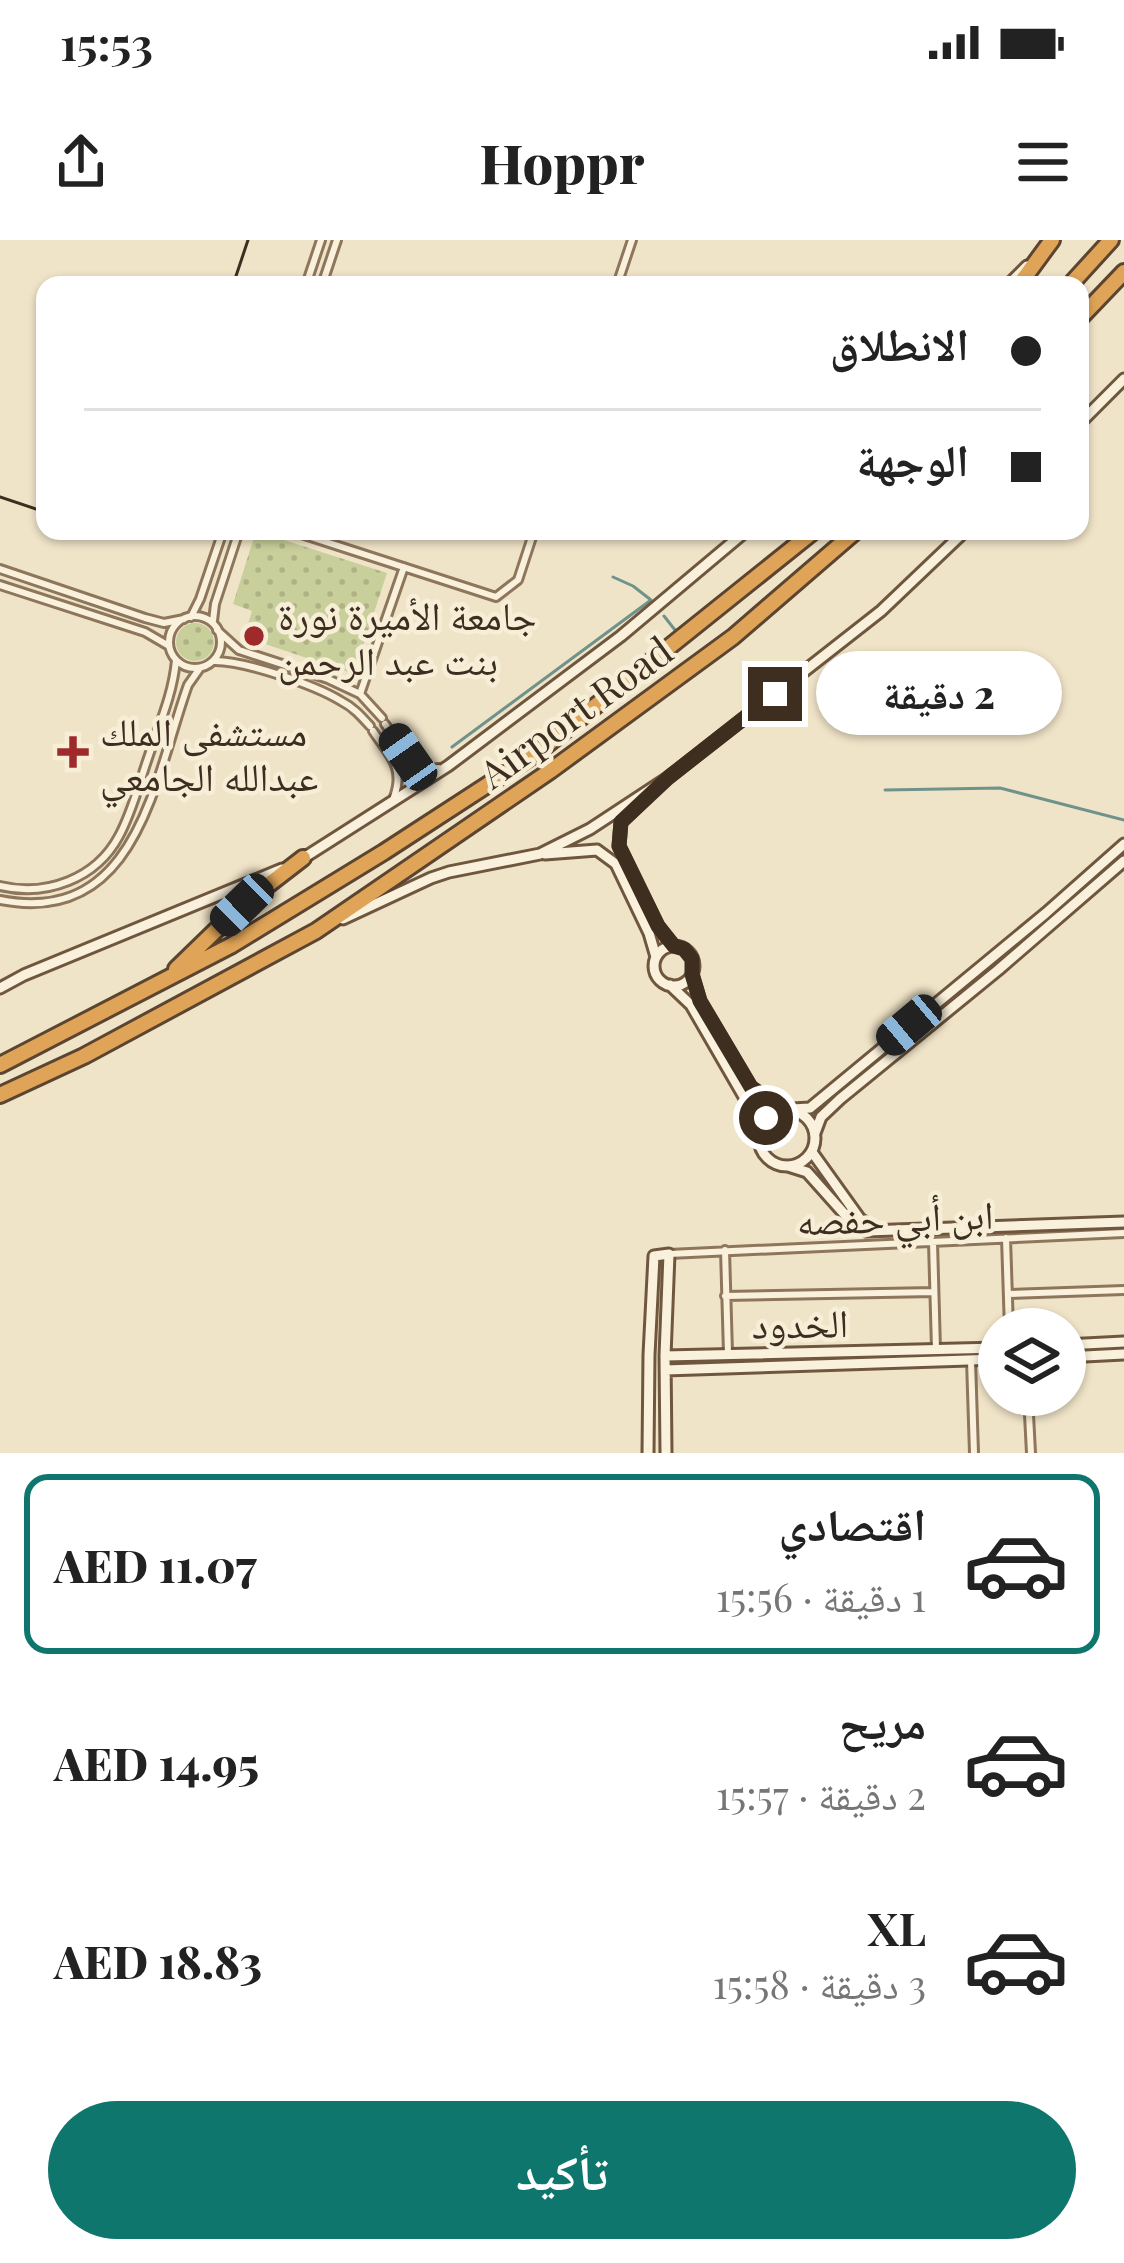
<!DOCTYPE html>
<html lang="ar">
<head>
<meta charset="utf-8">
<style>
  body { margin:0; font-family:"Playfair Display","Noto Naskh Arabic",serif; background:#f2f2f2; color:#222; direction:rtl; height:100vh; display:flex; flex-direction:column; font-size:45px; white-space:nowrap }
  * { box-sizing:border-box; margin:0 }
  p { font-size:39px; color:#767676 }
  .icon { flex:none; width:66px; height:66px; fill:none; stroke:currentColor; stroke-width:2; stroke-linecap:round; stroke-linejoin:round }
  .map { position:relative; height:1213px; overflow:hidden; direction:ltr }
  .sheet { display:flex; flex-direction:column; background:#fff; flex:1 }
  .sheet>* { flex:none }
  .banner { position:absolute; left:36px; top:36px; width:1053px; height:264px; border-radius:24px; box-shadow:0 3px 9px #0004; direction:rtl; display:grid; align-content:center; height:264px; padding:0 48px; background:#fff }
  .controls { position:absolute; left:978px; top:1068px; display:grid; gap:24px }
  .controls a { display:grid; place-items:center; width:108px; height:108px; border-radius:50%; background:#fff; box-shadow:0 3px 9px #0004; font-size:60px }
  .end { position:absolute; width:54px; height:54px; margin:-27px; border:15px solid #3d2e20; background:#fff; box-shadow:0 0 0 6px #fff }
  .from { border-radius:50% }
  .bubble { position:absolute; height:84px; border-radius:42px; background:#fff; box-shadow:0 3px 9px #0004; font-size:39px; font-weight:800; line-height:84px; text-align:center; direction:rtl }
  .car { position:absolute; width:36px; height:72px; margin:-36px -18px; border-radius:15px; box-shadow:0 0 9px 3px #0007; background:linear-gradient(#222 24%,#8ab4d8 0 40%,#222 0 76%,#8ab4d8 0 86%,#222 0) }
  .banner b { display:flex; align-items:center; gap:42px; height:114px; font-size:45px }
  .banner b+b { border-top:3px solid #e0e0e0 }
  .banner i { width:30px; height:30px; background:#222 }
  ul { padding:21px 0 0; list-style:none }
  li { display:flex; align-items:center; gap:36px; height:180px; margin:0 24px 18px; padding:0 24px; border:6px solid transparent; border-radius:24px }
  li div { flex:1 }
  li b { display:block; font-size:45px }
  li em { font-style:normal; font-weight:800 }
  li.active { border-color:#0f766e }
  li>.icon { width:108px; height:108px; stroke-width:1.5 }
  .action { display:flex; gap:24px; margin-top:auto; padding:24px 48px }
  .action a { flex:1; height:138px; border-radius:72px; background:#0f766e; color:#fff; font-size:48px; font-weight:800; line-height:138px; text-align:center }
  .status { display:flex; justify-content:space-between; align-items:center; height:84px; padding:0 60px; background:#fff; direction:ltr }
  .status svg { height:33px; fill:currentColor }
  header { display:flex; justify-content:space-between; align-items:center; height:156px; padding:0 48px; background:#fff; font-size:54px; font-weight:800 }
  .map>svg:first-child { display:block }
  .grass { fill:url(#grass-dots) }
  .lines { fill:none; stroke-linecap:round; stroke-linejoin:round }
  .stream { stroke:#6f938a; stroke-width:3 }
  .street-casing { stroke:#8d765c; stroke-width:12 }
  .secondary-casing { stroke:#6f573f; stroke-width:15 }
  .highway-casing { stroke:#5b4430; stroke-width:20 }
  .street { stroke:#faf1dc; stroke-width:6 }
  .secondary { stroke:#faf1dc; stroke-width:9 }
  .highway { stroke:#e0a458; stroke-width:14 }
  .tram { stroke:#3d2e20; stroke-width:3 }
  .route { stroke:#3d2e20; stroke-width:15 }
  .poi-dot { fill:#9e2a2b; stroke:#f7eed8; stroke-width:4.5 }
  .labels { text-anchor:middle; dominant-baseline:central; stroke-width:9; stroke-linejoin:round; paint-order:stroke }
  .poi-label { font-size:39px; fill:#3d2e20; stroke:#f7eed8; text-anchor:start }
  .street-label { font-size:39px; fill:#3d2e20; stroke:#f7eed8 }
</style>
</head>
<body>
<div class="status"><b>15:53</b><svg viewBox="0 0 49 12"><path d="M0 12V9h3v3zM5 12V6h3v6zM10 12V3h3v9zM15 12V0h3v12zM26 1h20v11H26zM47 4h2v5h-2z"/></svg></div>
<header><svg class="icon" aria-label="menu" viewBox="0 0 24 24"><path d="M4 6h16M4 12h16M4 18h16"/></svg>Hoppr<svg class="icon" aria-label="share" viewBox="0 0 24 24"><path d="M12 15V3M7 8l5-5 5 5M5 13v7h14v-7"/></svg></header>
<div class="map">
<svg width="1124" height="1213" viewBox="0 0 1124 1213">
  <defs>
    <pattern id="grass-dots" width="8" height="8" patternUnits="userSpaceOnUse" patternTransform="scale(3)"><rect width="8" height="8" fill="#c9cf9b"/><path d="M2 2h.1M6 6h.1" fill="none" stroke="#aeb285" stroke-width="1.8" stroke-linecap="round"/></pattern>
  </defs>
  <rect width="100%" height="100%" fill="#f0e4c8"/>
  <path class="grass" d="M256,291L387,333L354,434L244,397L252,371L233,364Z
    M176 402a19 19 0 1 1 38 0a19 19 0 1 1-38 0Z"/>
  <g class="lines">
    <path class="stream" d="M664,376L675,390
      M452,507L651,360L633,346L613,337
      M885,550L1000,548L1124,580"/>
    <g class="street-casing">
      <path id="street" d="M306,45L321,0
        M322,45L337,0
        M617,45L632,0
        M292,291L496,357L518,340L534,291
        M0,329L145,378L164,383L184,379
        M0,345L145,392L169,406
        M169 402a26 26 0 1 1 52 0a26 26 0 1 1-52 0Z
        M191,377L200,359L223,291
        M213,381L215,364L239,291
        M217,390L239,410L328,439L360,454L382,478
        M213,421C243,420 315,445 341,461C353,467 361,476 370,486
        M360,454L404,327
        M385,484C399,503 411,533 438,528
        M373,491C389,515 405,527 394,557
        M0,646C46,657 96,639 119,596C132,572 139,544 148,518C159,485 173,454 176,420
        M0,660C137,687 154,540 188,445L200,428
        M1006,998L1009,1089
        M933,1002L936,1109
        M725,1010L728,1113
        M669,1014L1124,993
        M1008,1054L1124,1050
        M725,1056L934,1052
        M971,1120L974,1213
        M1028,1155L1031,1213"/>
    </g>
    <g class="secondary-casing">
      <path id="secondary" d="M1008,45L1027,26
        M1080,183L1124,139
        M647,557L621,582L619,606L658,686L673,706
        M545,614L597,610L616,624L649,693L656,717
        M302,619L448,526L621,396L746,291
        M343,679L431,638L449,632L540,614L590,589L669,537L881,371L965,291
        M654 726a20 20 0 1 1 40 0a20 20 0 1 1-40 0Z
        M692,734L700,761L751,847L782,869
        M670,745L691,765L754,874L758,894
        M0,748L24,735L282,629
        M792,869L810,868L1046,673L1124,604
        M759 898a28 28 0 1 1 56 0a28 28 0 1 1-56 0Z
        M815,893L821,877L840,859L998,730L1124,621
        M812,912L860,979L876,989
        M788,926L807,932L856,987L866,991L1124,982
        M1065,1105L1124,1102
        M665,1116L999,1108
        M1065,1117L1124,1114
        M665,1130L999,1119
        M648,1213L649,1115L654,1016L669,1014L665,1116L666,1213"/>
    </g>
    <g class="highway-casing">
      <path id="highway" d="M1019,45L1052,0
        M1070,45L1111,0
        M1080,78L1124,32
        M176,729L242,665L303,618
        M0,825L232,705L384,612L538,512L814,291
        M0,855L84,816L316,691L550,531L733,397L856,291"/>
    </g>
    <use href="#street" class="street"/>
    <use href="#secondary" class="secondary"/>
    <use href="#highway" class="highway"/>
    <path class="tram" d="M233,45L248,0
      M0,257L45,272"/>
  </g>
  <g class="lines">
    <path class="route" d="M766,878L782,869L751,847L700,761L692,734V719L684,709L674,706L658,686L619,606L621,582L669,537L775,454"/>
  </g>
  <g class="poi-dot">
    <circle cx="254" cy="396" r="12"/>
    <path d="M67 494h12v12h12v12h-12v12h-12v-12h-12v-12h12z"/>
  </g>
  <g class="labels">
    <g class="poi-label">
      <text x="278" y="374">جامعة الأميرة نورة<tspan x="278" dy="45">بنت عبد الرحمن</tspan></text>
      <text x="100" y="490">مستشفى الملك<tspan x="100" dy="45">عبدالله الجامعي</tspan></text>
    </g>
    <g class="street-label">
      <text transform="translate(575 471) rotate(-36)">Airport Road</text>
      <text transform="translate(895 976) rotate(-2)">ابن أبي حفصه</text>
      <text transform="translate(800 1082) rotate(-1)">الخدود</text>
    </g>
  </g>
</svg>
<div class="controls">
<a><svg class="icon" aria-label="layers" viewBox="0 0 24 24"><path d="M12 4l9 5-9 5-9-5zM3 14l9 5 9-5"/></svg></a>
</div>
<i class="end from" style="left:766px;top:878px"></i>
<i class="end" style="left:775px;top:454px"></i>
<div class="bubble" style="left:816px;top:411px;width:246px">2 دقيقة</div>
<i class="car" style="left:408px;top:517px;rotate:325deg"></i>
<i class="car" style="left:242px;top:665px;rotate:226deg"></i>
<i class="car" style="left:909px;top:785px;rotate:230deg"></i>
<div class="banner">
<b><i class="from"></i>الانطلاق</b>
<b><i></i>الوجهة</b>
</div>
</div>
<section class="sheet">
<ul>
<li class="active"><svg class="icon" aria-label="car" viewBox="0 0 24 24"><path d="M5 17H2v-5l4-1 3-4h7l3 4 3 1v5h-3M9 17h6M6 11h13"/><circle cx="7" cy="17" r="2"/><circle cx="17" cy="17" r="2"/></svg><div><b>اقتصادي</b><p>1 دقيقة · 15:56</p></div><em>AED 11.07</em></li>
<li><svg class="icon" aria-label="car" viewBox="0 0 24 24"><path d="M5 17H2v-5l4-1 3-4h7l3 4 3 1v5h-3M9 17h6M6 11h13"/><circle cx="7" cy="17" r="2"/><circle cx="17" cy="17" r="2"/></svg><div><b>مريح</b><p>2 دقيقة · 15:57</p></div><em>AED 14.95</em></li>
<li><svg class="icon" aria-label="car" viewBox="0 0 24 24"><path d="M5 17H2v-5l4-1 3-4h7l3 4 3 1v5h-3M9 17h6M6 11h13"/><circle cx="7" cy="17" r="2"/><circle cx="17" cy="17" r="2"/></svg><div><b>XL</b><p>3 دقيقة · 15:58</p></div><em>AED 18.83</em></li>
</ul>
<div class="action"><a>تأكيد</a></div>
</section>
</body>
</html>
